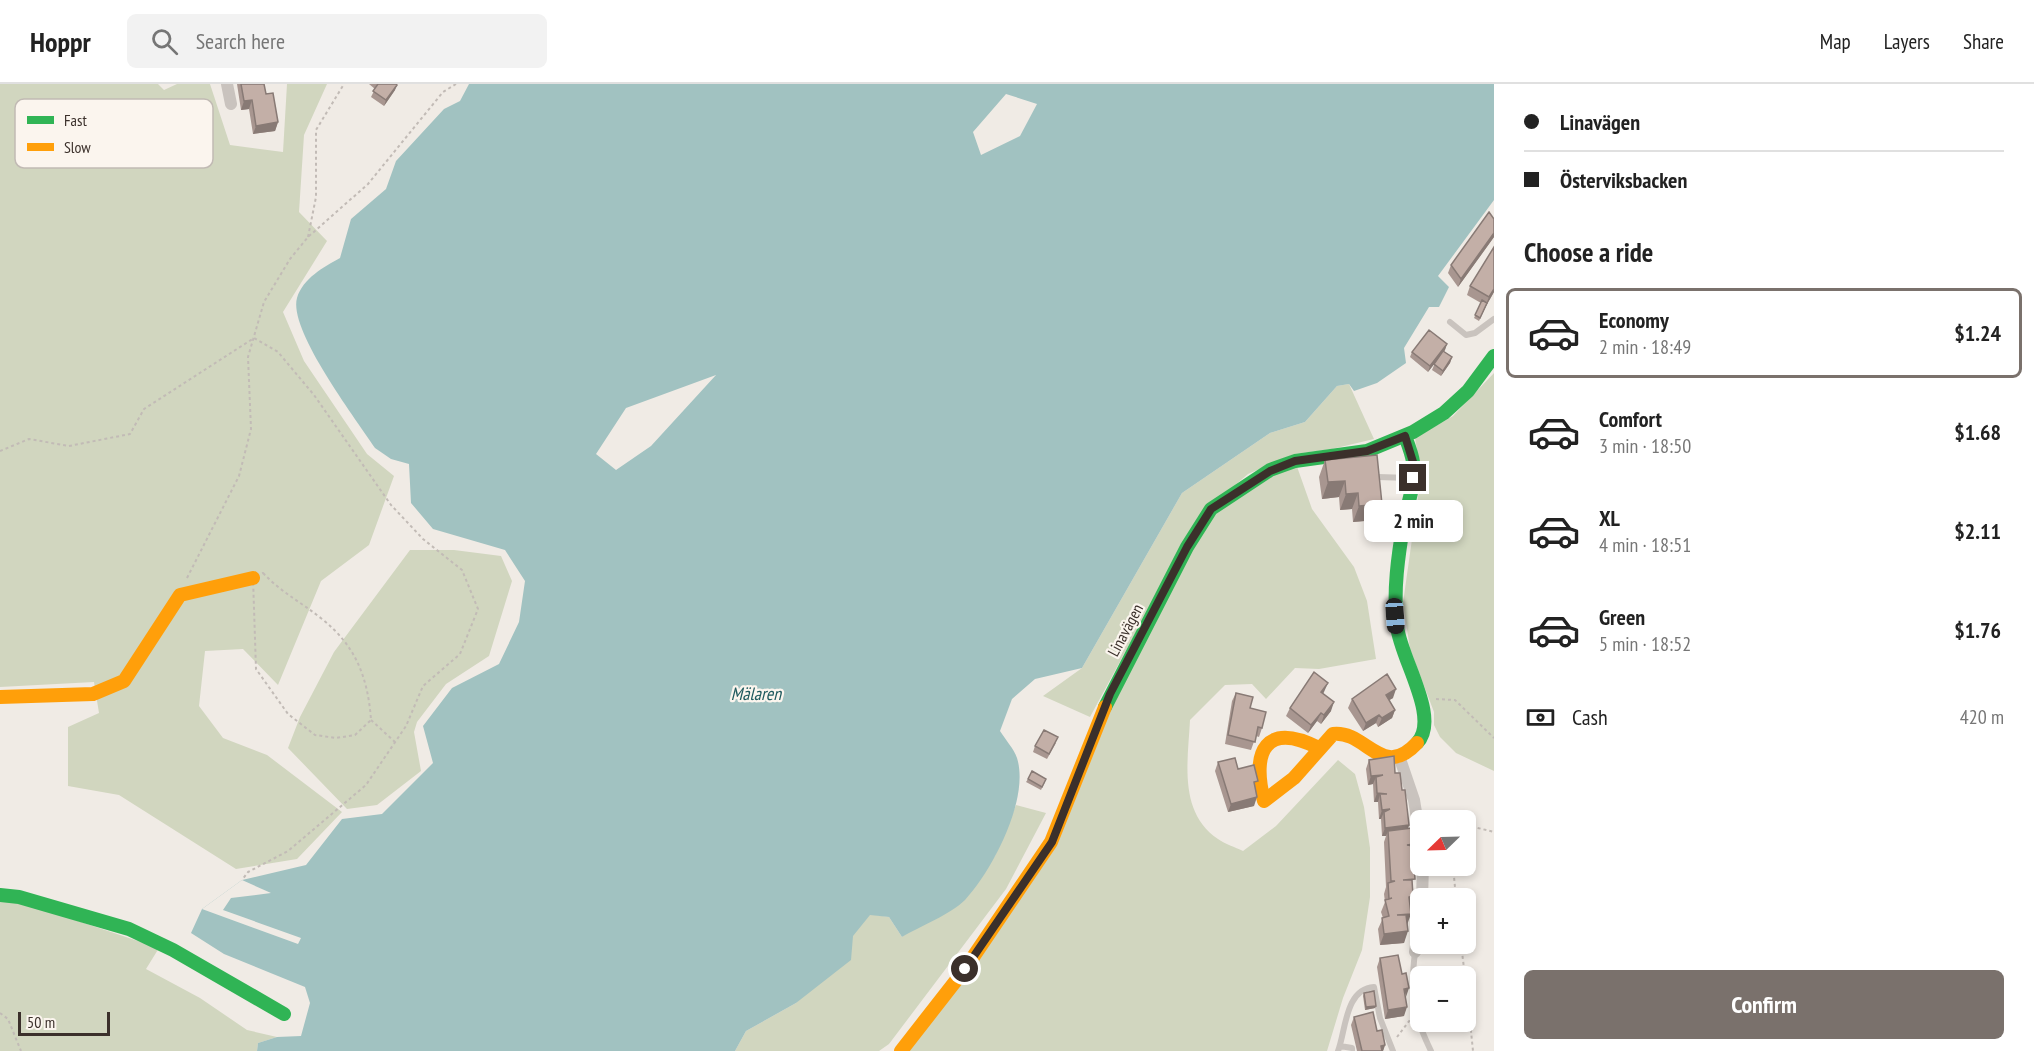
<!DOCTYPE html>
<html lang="en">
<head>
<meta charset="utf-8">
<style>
  body { margin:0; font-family:"PT Sans Narrow",sans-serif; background:#f2f2f2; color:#222; height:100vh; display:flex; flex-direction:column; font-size:22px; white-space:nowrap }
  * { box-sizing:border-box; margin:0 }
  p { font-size:20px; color:#767676 }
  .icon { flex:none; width:33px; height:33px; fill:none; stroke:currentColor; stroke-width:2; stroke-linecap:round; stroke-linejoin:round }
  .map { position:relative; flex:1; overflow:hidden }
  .panel { display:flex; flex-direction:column; background:#fff; width:540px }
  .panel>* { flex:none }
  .hud { display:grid; align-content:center; height:132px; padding:0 30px; background:#fff }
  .needle { width:39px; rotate:247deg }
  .fabs { position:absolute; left:1410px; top:726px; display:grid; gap:12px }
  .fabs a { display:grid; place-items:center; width:66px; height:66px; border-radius:9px; background:#fff; box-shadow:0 3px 9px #0003; font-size:30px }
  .scale { position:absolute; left:18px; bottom:15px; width:92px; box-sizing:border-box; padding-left:6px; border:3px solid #3b302b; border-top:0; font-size:16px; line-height:21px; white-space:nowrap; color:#3b302b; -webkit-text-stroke:4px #fbf5ee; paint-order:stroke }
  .end { position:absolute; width:27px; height:27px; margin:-14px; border:8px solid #3b302b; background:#fff; box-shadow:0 0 0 3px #fff }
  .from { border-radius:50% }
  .bubble { position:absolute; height:42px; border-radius:9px; background:#fff; box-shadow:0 3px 9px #0003; font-size:20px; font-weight:800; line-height:42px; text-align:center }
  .car { position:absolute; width:18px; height:36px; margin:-18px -9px; border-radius:8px; box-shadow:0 0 4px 2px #0007; background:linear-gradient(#222 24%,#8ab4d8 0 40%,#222 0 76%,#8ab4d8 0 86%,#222 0) }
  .hud b { display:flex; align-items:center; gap:21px; height:57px; font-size:22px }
  .hud b+b { border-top:2px solid #e0e0e0 }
  .hud i { width:15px; height:15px; background:#222 }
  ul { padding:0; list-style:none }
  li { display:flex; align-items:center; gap:18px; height:90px; margin:0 12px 9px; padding:0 18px; border:3px solid transparent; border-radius:9px }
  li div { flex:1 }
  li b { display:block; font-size:22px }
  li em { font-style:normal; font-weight:800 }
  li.active { border-color:#7a716c }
  li>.icon { width:54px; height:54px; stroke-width:1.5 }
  h2 { padding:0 30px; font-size:27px; line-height:72px }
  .pay { display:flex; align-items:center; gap:15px; height:66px; padding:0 30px; font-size:22px }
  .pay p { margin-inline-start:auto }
  .cta { display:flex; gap:12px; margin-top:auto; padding:12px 30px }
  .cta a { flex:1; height:69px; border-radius:9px; background:#7a716c; color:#fff; font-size:24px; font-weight:800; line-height:69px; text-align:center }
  header { display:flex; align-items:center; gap:36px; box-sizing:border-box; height:84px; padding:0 30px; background:#fff; border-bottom:2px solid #e0e0e0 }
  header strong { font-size:28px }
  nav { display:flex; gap:33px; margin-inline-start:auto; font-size:21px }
  .search { width:420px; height:54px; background:#f2f2f2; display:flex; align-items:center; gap:15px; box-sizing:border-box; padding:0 21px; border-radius:9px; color:#767676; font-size:22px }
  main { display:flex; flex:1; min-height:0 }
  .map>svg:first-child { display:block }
  .green { fill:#d1d6bf }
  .water { fill:#a1c2c1; fill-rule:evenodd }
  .pier { fill:#f0ebe5 }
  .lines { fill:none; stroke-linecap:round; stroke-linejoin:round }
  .path { stroke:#c2bbb6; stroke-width:2; stroke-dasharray:3 3; stroke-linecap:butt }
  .lane { stroke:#c9c3be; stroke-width:6 }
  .street { stroke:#c9c3be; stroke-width:12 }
  .fast { stroke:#30b455; stroke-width:14 }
  .slow { stroke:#ff9f0a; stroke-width:14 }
  .wall { fill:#a89690 }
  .shaded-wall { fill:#887a75 }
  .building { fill:#c3afa7; stroke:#887a75; stroke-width:1.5 }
  .route { stroke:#3b302b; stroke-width:8 }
  .labels { text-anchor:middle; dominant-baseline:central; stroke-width:4.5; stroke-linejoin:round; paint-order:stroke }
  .street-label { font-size:16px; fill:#3b302b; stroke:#fbf5ee }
  .water-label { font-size:18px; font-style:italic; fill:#1f5a5e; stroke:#fbf5ee }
  .key { fill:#fbf5ee; stroke:#c1bab4; stroke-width:1.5 }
  .key-label { font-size:16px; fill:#3b302b }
</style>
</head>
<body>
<header>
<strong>Hoppr</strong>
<div class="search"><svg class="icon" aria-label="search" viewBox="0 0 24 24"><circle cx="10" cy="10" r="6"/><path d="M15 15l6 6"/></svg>Search here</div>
<nav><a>Map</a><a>Layers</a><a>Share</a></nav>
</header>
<main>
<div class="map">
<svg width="1494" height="967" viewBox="0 0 1494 967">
  <rect width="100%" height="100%" fill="#f0ebe5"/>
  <path class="green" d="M0,0H158L164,6L177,0H210L230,61L283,68L287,0H327L304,51L299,128L327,157L283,228L304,277L367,370L394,392L369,461L321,497L278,601L243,565L205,567L199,622L223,654L267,671L342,728L297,775L236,785L119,711L68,702V643L99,629L94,598L0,603Z
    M1494,289V687L1456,669L1440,653L1434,641V628L1410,565L1403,519L1421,391L1415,354L1453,332Z
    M1349,300L1374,355L1332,365L1294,370L1248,390L1198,433L1090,633L1043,612L1082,584L1182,409L1270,349L1305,338L1337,302Z
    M1295,377L1312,425L1354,483L1367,517L1376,575L1319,585L1295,584L1266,615L1252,600L1225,601L1190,636C1188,677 1178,728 1218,755C1225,760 1235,763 1243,767L1276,742L1338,676L1355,690L1364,723L1370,764V813L1362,866L1343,914L1327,967H901L1018,811L1211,425Z
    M410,466H454L501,472L512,497L489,572L446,600L417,638L414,648L421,687L377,721L347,725L288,664L300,633L334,568Z
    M1016,721L1046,729L1006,805L889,960L879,967H735L746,947L796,919L870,830L889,833L902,853L995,772Z
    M0,811L159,864L146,885L200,914L247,946L277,953L258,959L257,967H0Z"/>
  <path class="water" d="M469,0H1494V116L1438,192L1449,203L1439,223H1429L1404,264L1406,279L1377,299L1354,307L1349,300L1337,302L1305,338L1270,349L1182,409L1082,584L1035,595L1012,615L1000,647C1005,655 1014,665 1017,674C1030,715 992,787 965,816C951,830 919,843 902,853L889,833L870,831L853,852L851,876L796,919L746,947L735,967H257L258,959L277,953L301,952L310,919L305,903L224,870L191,849L202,825L242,796L306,781L342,735L382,730L433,679L423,642L452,604L499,580L519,538L525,497L505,466L433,445L411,419L409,380L391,375L375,364C356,335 288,246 297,214C303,194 324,183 340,174L351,135L386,105L396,77L444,25L460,17ZM1006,10L1037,20L1020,52L981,71L973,48ZM716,291L651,362L616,386L596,370L626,324Z"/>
  <path class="pier" d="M242,796L271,809L231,814L223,826L301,854L298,860L202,825Z"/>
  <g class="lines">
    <path class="path" d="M308,153L316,113V46L344,0
      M0,367L29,355L69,362L130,350L144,325L254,254L278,268L314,311L391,421L423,455L462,486L478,525L460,570L423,602L406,642L366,701L288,767L248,788L242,796
      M263,489C282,509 301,518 322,535C356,562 368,594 371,636L355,651L336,654L315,651L288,630L256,585L253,494Z
      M187,494L239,392L251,345L248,273L264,218L290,175L308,153L368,100L443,8L456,0
      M1436,615L1455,616L1494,654
      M371,636L395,658
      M1466,741L1494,748
      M1453,782L1456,814
      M1461,860L1465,892
      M1466,898L1473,967
      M0,929L8,935L21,967
      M1397,953L1410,936"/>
    <path class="lane" d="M1450,238L1466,251L1475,249L1494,235
      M1378,393L1410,394
      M1415,868C1410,910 1412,928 1431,967
      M1340,962L1352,964V967
      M1338,967C1346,946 1345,905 1374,903L1380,934L1393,967"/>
    <path class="street" d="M227,0L231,20
      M1399,672L1414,716L1420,753
      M1422,814L1423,782
      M1415,868L1420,835"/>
    <path class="fast" d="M1405,352C1408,360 1412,370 1413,378C1416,398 1408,419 1404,437C1398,472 1393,507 1397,542C1400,574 1441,634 1417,659
      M1105,623L1187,463L1211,425L1270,386L1295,377L1367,367L1413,348L1444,329L1468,307L1494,272
      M0,811L19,813L129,845L173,866L284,930"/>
    <path class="slow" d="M0,613L93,610L124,597L180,511L253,494
      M1319,664C1266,637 1251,667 1264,717L1294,694L1333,650C1366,646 1382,697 1417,659
      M901,967L965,885L1051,758L1105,623"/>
  </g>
  <path class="wall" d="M237,0H264L266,10L278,38L275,47L253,50L249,25L241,26Z
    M369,0H396L395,6L384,22L371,13L375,5Z
    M1494,135V153L1458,203L1448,189L1451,181Z
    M1470,202L1494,208L1486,222L1479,237L1474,234L1481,219L1467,211Z
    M1447,260L1444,268L1452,273L1450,279L1441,292L1432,286L1435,279L1428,288L1410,273L1412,268Z
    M1325,376L1382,420L1376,436L1353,438L1352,425L1340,426L1339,413L1322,415L1319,393Z
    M1324,608L1323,610L1331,627L1321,640L1317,637L1308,649L1286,632L1290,624Z
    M1236,609L1250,624L1262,644L1259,653L1256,652L1251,666L1225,660L1232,617Z
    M1393,614L1389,616L1395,626L1392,634L1378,643L1376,639L1363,647L1348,624L1352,615Z
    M1056,659L1047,675L1033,668L1035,662Z
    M1369,676L1395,689L1402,706L1409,741L1408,745L1413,762L1412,801L1404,859L1380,861L1378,845L1383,834L1381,828L1385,818L1384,810L1386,803L1384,758L1386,752H1382L1381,735H1379L1378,718H1374L1373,700L1368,701L1366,685Z
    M1218,678L1238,685L1255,705L1254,722L1228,728L1215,687Z
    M1028,695L1045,698L1041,706L1026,698Z
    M1380,874L1405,913L1404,932L1385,935L1377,883Z
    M1364,909L1376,922L1375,924L1365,926L1363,912Z
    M1354,933L1377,947L1385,961L1383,967H1357L1351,941Z"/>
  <path class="shaded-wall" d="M397,1L395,6L384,22L386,16Z
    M252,16L249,25L241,26L244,17Z
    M278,38L275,47L253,50L256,42Z
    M1494,149V153L1458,203L1461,195Z
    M1494,205V208L1486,222L1479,237L1489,213Z
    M1447,260L1445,266L1428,288L1430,282Z
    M1452,273L1450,279L1441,292L1443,287Z
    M1345,397L1339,413L1322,415L1328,398Z
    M1358,409L1352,425L1340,426L1346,410Z
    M1382,420L1376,436L1353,438L1359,422Z
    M1328,599L1324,608L1318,616L1321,608Z
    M1396,605L1393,614L1383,620L1386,611Z
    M1334,618L1331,627L1321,640L1324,631Z
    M1395,626L1392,634L1378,643L1382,634Z
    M1321,629L1317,637L1308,649L1311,641Z
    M1379,631L1376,639L1363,647L1366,639Z
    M1383,691L1376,693L1373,700L1368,701L1371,692Z
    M1377,709L1387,710H1380L1378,718H1374Z
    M1257,713L1254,722L1228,728L1231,720Z
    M1390,725L1384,728L1381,735H1379L1382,726Z
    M1409,741L1406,750L1388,747L1386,752H1382L1385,744Z
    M1413,812L1409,823V813Z
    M1411,830L1407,841L1397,831Z
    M1408,847L1404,859L1380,861L1384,850Z
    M1409,904L1406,913L1404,905Z
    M1376,922L1375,924L1365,926L1366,923Z
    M1407,923L1404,932L1385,935L1388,926Z
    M1385,961L1383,967H1379L1381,962Z"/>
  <path class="building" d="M241,0H264L266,10L273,9L278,38L256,42L252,16L244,17Z
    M378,0H396L397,1L386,16L373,7Z
    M1489,128L1494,135V149L1461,195L1451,181Z
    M1494,163V205L1489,213L1470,202Z
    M1482,216L1487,219L1480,234L1475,231Z
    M1429,246L1447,260L1430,282L1412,268Z
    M1443,267L1452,273L1443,287L1434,280Z
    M1377,371L1382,420L1359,422L1358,409L1346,410L1345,397L1328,398L1325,376Z
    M1314,588L1328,599L1321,608L1334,618L1324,631L1321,629L1311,641L1290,624Z
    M1387,590L1396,605L1386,611L1395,626L1382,634L1379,631L1366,639L1352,615Z
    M1236,609L1253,613L1250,624L1266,628L1262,644L1258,643L1255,658L1228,651Z
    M1044,646L1058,653L1049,670L1035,662Z
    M1394,672L1395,689H1400L1402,706H1405L1409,741L1385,744L1384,728L1390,725L1382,726L1380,710H1387L1377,709L1376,693L1383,691L1371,692L1369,676Z
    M1235,674L1238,685L1254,681L1258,697L1254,698L1257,713L1231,720L1218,678Z
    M1032,687L1046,695L1042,703L1028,695Z
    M1412,744L1413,760L1407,761L1413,762L1415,795L1403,796H1412L1413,812L1409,813L1411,830L1397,831H1406L1408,847L1384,850L1382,834L1389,832L1385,816L1392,814L1389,815L1388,799L1395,797H1391L1388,747Z
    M1398,871L1402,890L1406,889L1409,904L1404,905L1407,923L1388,926L1380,874Z
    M1374,907L1376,922L1366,923L1364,909Z
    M1373,928L1377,947L1382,946L1385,961L1381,962L1382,967H1362L1354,933Z"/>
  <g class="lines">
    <path class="route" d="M965,885L1052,758L1110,610L1187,463L1211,425L1270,387L1295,377L1367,367L1405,352L1413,378V394"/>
  </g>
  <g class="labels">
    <g class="street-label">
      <text transform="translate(1125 546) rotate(-62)">Linavägen</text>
    </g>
    <g class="water-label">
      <text x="756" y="609">Mälaren</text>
    </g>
  </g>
  <rect x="15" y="15" width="198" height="69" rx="9" class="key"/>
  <rect x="27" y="32" width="27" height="8" fill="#30b455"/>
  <rect x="27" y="59" width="27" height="8" fill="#ff9f0a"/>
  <g class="key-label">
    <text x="64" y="42">Fast</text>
    <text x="64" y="69">Slow</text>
  </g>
</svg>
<div class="fabs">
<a><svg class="needle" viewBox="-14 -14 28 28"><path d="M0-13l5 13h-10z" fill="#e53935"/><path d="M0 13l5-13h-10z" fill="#767676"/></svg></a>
<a>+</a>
<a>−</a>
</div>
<div class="scale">50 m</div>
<i class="end from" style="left:965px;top:885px"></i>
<i class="end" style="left:1413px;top:394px"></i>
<div class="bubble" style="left:1364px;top:416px;width:99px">2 min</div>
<i class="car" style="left:1395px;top:532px;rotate:176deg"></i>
</div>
<section class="panel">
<div class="hud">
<b><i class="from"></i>Linavägen</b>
<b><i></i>Österviksbacken</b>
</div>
<h2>Choose a ride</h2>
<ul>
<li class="active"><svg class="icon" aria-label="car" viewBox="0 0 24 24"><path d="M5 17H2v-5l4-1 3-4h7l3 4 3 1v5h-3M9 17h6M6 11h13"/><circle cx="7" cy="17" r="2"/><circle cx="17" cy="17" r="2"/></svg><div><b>Economy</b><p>2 min · 18:49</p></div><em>$1.24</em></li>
<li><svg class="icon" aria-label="car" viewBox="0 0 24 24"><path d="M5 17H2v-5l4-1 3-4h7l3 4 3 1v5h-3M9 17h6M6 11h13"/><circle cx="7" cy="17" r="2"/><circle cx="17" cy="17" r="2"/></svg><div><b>Comfort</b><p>3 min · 18:50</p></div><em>$1.68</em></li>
<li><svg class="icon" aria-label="car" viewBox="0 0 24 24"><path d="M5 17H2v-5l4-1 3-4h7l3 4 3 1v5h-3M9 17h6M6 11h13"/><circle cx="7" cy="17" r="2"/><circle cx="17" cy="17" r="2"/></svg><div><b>XL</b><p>4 min · 18:51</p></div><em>$2.11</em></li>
<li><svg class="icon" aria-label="car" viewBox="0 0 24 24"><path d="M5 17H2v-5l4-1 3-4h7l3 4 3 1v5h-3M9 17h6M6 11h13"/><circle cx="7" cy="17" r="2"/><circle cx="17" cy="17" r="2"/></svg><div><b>Green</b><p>5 min · 18:52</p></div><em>$1.76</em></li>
</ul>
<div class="pay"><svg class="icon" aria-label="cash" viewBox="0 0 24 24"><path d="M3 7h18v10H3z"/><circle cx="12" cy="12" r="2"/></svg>Cash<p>420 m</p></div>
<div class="cta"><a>Confirm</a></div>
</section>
</main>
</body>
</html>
